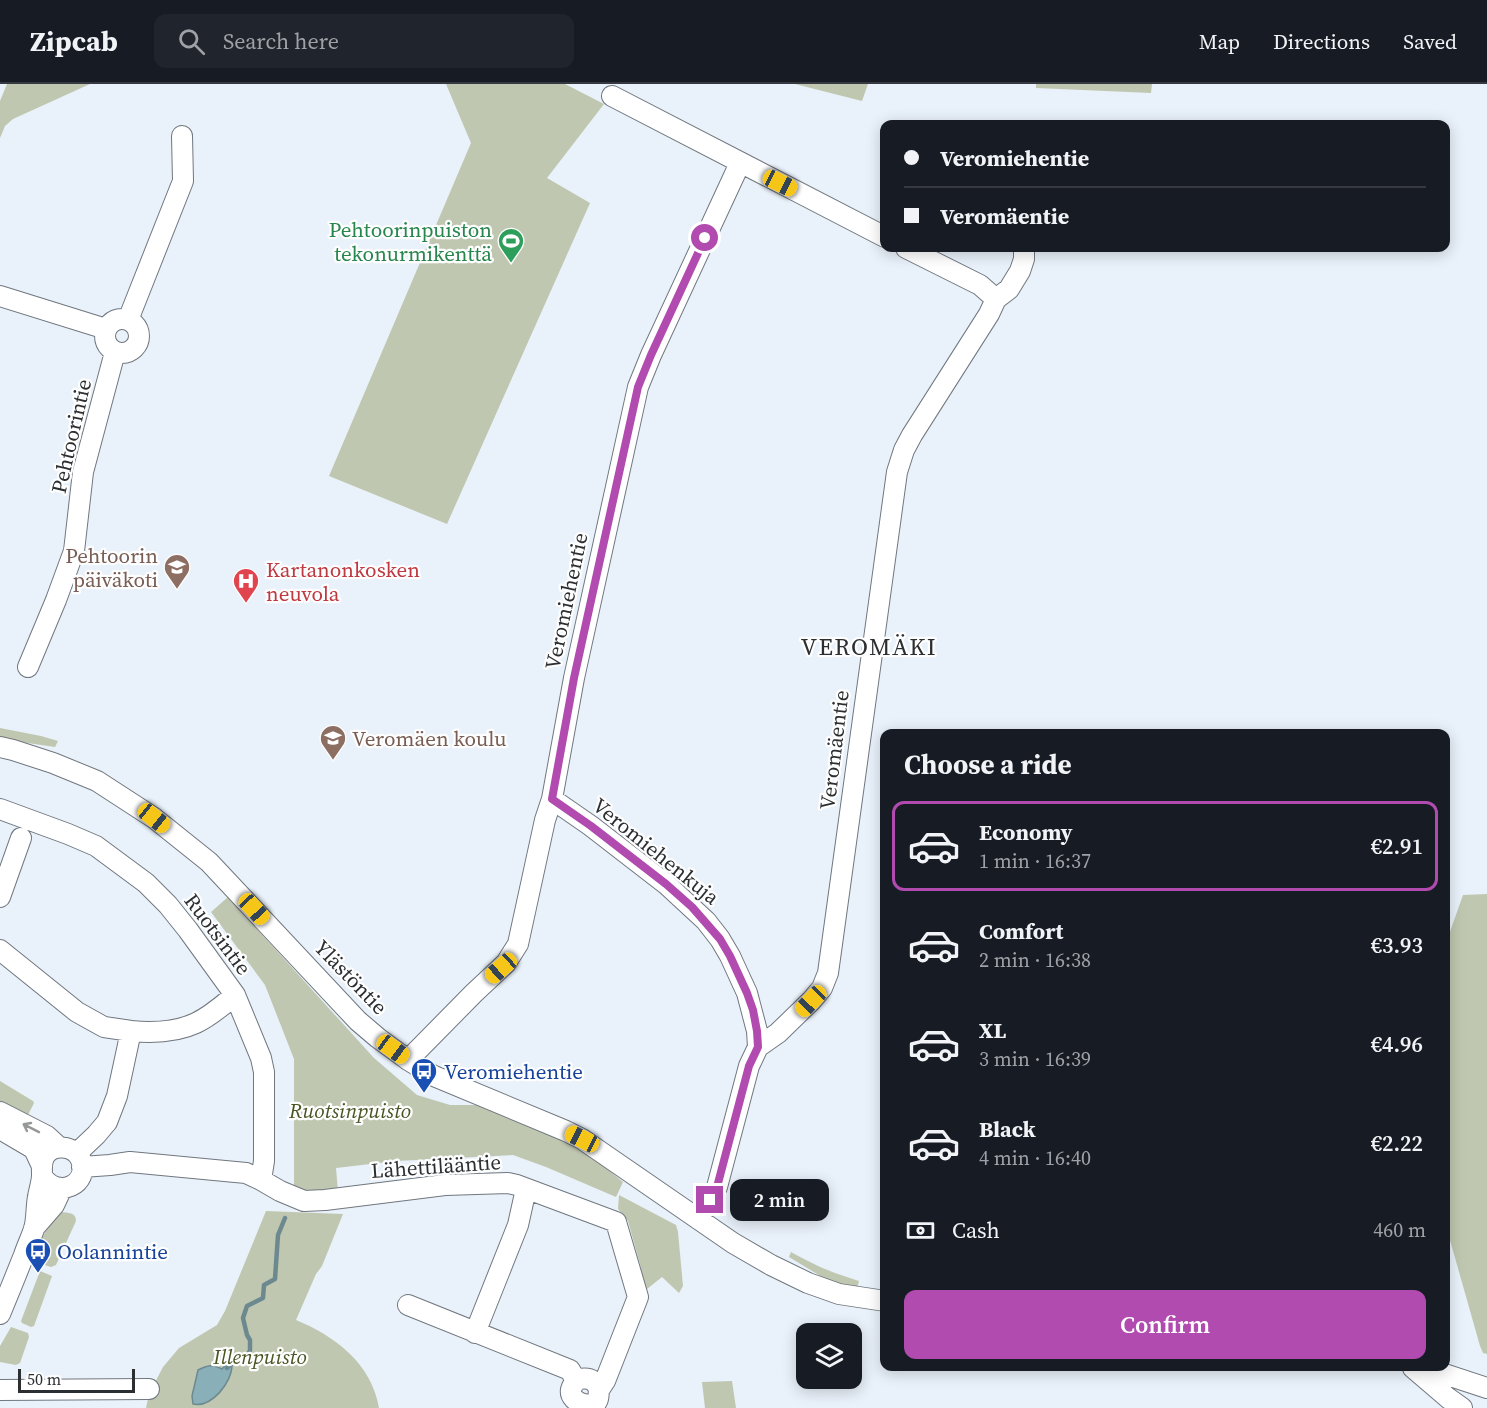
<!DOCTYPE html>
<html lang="en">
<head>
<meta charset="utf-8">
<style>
  body { margin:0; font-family:"Source Serif 4",serif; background:#20242c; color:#f1f3f6; height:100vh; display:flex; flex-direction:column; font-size:22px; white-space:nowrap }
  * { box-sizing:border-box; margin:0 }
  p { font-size:20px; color:#9ea1a6 }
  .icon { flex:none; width:33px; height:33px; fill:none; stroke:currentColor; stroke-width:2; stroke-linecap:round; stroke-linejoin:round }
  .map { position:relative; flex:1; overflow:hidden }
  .sheet { position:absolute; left:880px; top:645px; width:570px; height:642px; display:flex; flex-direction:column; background:#171b24; border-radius:12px; box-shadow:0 3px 15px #0003 }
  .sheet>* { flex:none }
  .banner { position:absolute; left:880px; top:36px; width:570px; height:132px; border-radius:12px; box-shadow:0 3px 15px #0003; display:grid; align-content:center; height:132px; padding:0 24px; background:#171b24 }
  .controls { position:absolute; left:796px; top:1239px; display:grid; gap:12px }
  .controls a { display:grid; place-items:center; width:66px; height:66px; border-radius:12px; background:#171b24; box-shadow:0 3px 15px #0003; font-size:30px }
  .scale { position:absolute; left:18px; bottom:15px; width:117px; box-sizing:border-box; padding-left:6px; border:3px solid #2c2f32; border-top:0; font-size:16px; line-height:21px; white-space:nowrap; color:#2c2f32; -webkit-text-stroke:4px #fefefe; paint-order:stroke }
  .end { position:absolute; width:27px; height:27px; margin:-14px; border:8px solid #b14baf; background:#fff; box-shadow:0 0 0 3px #fff }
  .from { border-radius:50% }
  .bubble { position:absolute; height:42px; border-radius:12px; background:#171b24; box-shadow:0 3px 15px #0003; font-size:20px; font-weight:600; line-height:42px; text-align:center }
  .car { position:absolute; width:18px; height:36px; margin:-18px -9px; border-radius:8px; box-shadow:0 0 4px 2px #0007; background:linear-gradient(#f5c518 24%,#345 0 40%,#f5c518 0 76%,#345 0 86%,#f5c518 0) }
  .banner b { display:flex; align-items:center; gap:21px; height:57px; font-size:22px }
  .banner b+b { border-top:2px solid #363941 }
  .banner i { width:15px; height:15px; background:#f1f3f6 }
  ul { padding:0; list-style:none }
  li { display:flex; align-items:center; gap:18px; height:90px; margin:0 12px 9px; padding:0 12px; border:3px solid transparent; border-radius:12px }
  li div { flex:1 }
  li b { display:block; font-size:22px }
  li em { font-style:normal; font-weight:600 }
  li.selected { border-color:#b14baf }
  li>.icon { width:54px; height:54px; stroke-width:1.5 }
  h2 { padding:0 24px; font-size:27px; line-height:72px }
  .pay { display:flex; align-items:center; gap:15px; height:66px; padding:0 24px; font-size:22px }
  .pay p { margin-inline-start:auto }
  .primary-button { display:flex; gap:12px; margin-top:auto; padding:12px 24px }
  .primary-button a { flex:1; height:69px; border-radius:12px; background:#b14baf; color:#fff; font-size:24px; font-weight:600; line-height:69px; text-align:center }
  header { display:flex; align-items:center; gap:36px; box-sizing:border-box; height:84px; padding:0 30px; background:#171b24; border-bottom:2px solid #363941 }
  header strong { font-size:28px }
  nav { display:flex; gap:33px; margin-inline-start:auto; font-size:21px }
  .search { width:420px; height:54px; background:#20242c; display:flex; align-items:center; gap:15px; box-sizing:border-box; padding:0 21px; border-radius:12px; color:#9ea1a6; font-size:22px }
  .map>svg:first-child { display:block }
  .green { fill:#c0c7b0 }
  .water { fill:#89afb9; stroke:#6d8990; stroke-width:1.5 }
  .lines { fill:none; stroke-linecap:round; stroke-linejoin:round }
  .stream { stroke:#6d8990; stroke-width:4.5 }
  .minor-casing { stroke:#70777f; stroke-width:22 }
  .minor { stroke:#fff; stroke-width:20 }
  .oneway { stroke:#969798 }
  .route { stroke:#b14baf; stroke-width:8 }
  .labels { text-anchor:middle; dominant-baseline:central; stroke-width:4.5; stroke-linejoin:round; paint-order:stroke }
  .leisure-label { font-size:21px; fill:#27864d; stroke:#fefefe; text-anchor:end }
  .street-label { font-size:21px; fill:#2c2f32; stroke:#fefefe }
  .education-label { font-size:21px; fill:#785e54; stroke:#fefefe; text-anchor:end }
  .health-label { font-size:21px; fill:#be3a42; stroke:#fefefe; text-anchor:start }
  .transit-label { font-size:21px; fill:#164399; stroke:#fefefe; text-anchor:start }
  .park-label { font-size:21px; font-style:italic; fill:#495423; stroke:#fefefe }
  .quarter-label { font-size:24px; letter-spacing:1.5px; fill:#2c2f32; stroke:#fefefe }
</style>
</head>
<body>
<header>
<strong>Zipcab</strong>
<div class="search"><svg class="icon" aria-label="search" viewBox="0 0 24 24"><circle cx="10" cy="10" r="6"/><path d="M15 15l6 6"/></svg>Search here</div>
<nav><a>Map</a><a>Directions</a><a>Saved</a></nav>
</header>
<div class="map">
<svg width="1487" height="1324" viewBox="0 0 1487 1324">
  <rect width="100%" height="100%" fill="#e9f1fa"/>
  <path class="green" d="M7,0H90L13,35L5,42L0,54V17Z
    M446,0H565L604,20L547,94L590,119L447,440L329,392L471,59Z
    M795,0H868L862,17Z
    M1036,0H1152L1151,9L1036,4Z
    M0,644L41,652L58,657L55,663L0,655Z
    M1487,810V1270L1483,1269L1480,1262L1446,1142V859L1463,811Z
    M228,813L374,974L417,1011L450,1021H480L529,1041L564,1057L595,1075L623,1098L616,1113L546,1083L513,1071L396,1077L336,1084L338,1108L306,1109L294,1104V975L265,901L211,828Z
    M0,997L33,1017L34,1019L26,1035L0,1021Z
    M619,1111L676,1141L678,1148L683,1202L679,1209L662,1193L647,1205H643L640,1194L641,1184L628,1137L618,1125Z
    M266,1127L343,1130L322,1182L316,1190L296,1236C335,1252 372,1280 379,1324H146L149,1310L163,1283L179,1264L217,1241L225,1227Z
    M61,1128C68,1129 76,1128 76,1137L56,1181L51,1183L35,1178C41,1153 44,1147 61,1128Z
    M791,1168C816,1182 833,1189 859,1197L857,1205L827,1196L789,1173Z
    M40,1187L52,1192L34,1242L31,1243L22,1239L21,1237Z
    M11,1243L28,1249L29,1253L20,1279L16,1281L0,1278V1262Z
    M732,1297L736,1324H705L702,1298Z"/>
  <path class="water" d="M226,1280L232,1281C232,1298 212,1324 193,1320L192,1312L198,1286C208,1281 212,1280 222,1285Z"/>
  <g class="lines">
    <path class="stream" d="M227,1284L236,1275L249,1269L250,1266V1256L247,1251L243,1234L247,1222L263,1214L264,1201L275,1195L278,1151L285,1134"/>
    <g class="minor-casing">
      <path id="minor" d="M612,12L885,153
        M906,164L980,201L996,215
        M0,212L106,245
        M105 252a17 17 0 1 1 34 0a17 17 0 1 1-34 0Z
        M128,236L183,97L182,52
        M28,583L56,516L74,467L83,388L115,268
        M0,663L13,666L53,679L97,697L154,734L209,778L358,937L378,954L408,976L434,992L566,1047L582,1055L733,1159L771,1181L808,1199L839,1210L885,1217
        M552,715L591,742L666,800L706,837L720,855L730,872L747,909L757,947L758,963
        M0,725L68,750L96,762L146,799L168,821L188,846L235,911L261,974L264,988V1077L261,1096
        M0,813L21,754
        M0,866L77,928L104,943L131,947
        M408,976L474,909L506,879L518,860L545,736L552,715L574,594L638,303L651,271L740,79
        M0,1028L47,1052L59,1063
        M0,1045L34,1065L41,1080
        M77,1069L96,1051L107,1038L117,1012L131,947C152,949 177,948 196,939C211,932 223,921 235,911
        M82,1083L110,1081L130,1078L246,1089L261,1096L280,1107L304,1117L325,1116L445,1101L508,1099L517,1101L616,1138L638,1213L605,1297C604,1298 600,1305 599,1306C598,1311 600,1315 595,1320C580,1324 559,1310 579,1295C589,1293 595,1296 599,1305
        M698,1135L707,1121L717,1103L749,982L758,963L778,949L811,917L822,904L828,889L897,388L904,366L912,351L989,230L996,215L1009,205L1020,187L1024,175V164
        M34,1144L54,1121L62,1104
        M408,1221L570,1286L576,1297
        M0,1230C8,1211 16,1191 24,1171C27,1162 31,1154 34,1145C37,1135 36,1123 38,1113C39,1106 42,1098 42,1091C42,1083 41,1080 44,1073C52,1059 75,1061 81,1076C90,1100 58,1116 42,1092
        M475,1249L518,1141L526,1105
        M1420,1282L1487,1304
        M1413,1284L1448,1314L1462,1324
        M0,1306L149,1305"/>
    </g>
    <use href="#minor" class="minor"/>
  </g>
  <defs><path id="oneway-shaft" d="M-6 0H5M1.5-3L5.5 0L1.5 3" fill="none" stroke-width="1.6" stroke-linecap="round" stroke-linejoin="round" transform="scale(1.5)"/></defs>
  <use class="oneway" href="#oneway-shaft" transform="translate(31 1044) rotate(-153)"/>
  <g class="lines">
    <path class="route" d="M705,154L651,271L638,303L574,594L552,715L591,742L666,800L692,823L720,855L730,872L747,909L753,926L757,947L758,963L749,982L717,1103L710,1116"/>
  </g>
  <defs>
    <g id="stadium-pin" transform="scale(1.35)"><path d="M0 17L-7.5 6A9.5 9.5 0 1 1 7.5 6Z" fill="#2e9e5b" stroke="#fefefe"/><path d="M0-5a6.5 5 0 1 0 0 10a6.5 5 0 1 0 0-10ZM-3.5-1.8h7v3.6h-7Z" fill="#fff"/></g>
    <g id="school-pin" transform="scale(1.35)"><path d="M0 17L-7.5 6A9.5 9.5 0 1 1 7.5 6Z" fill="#8d6e63" stroke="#fefefe"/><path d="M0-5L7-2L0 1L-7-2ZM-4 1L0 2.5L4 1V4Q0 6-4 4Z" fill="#fff"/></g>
    <g id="hospital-pin" transform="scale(1.35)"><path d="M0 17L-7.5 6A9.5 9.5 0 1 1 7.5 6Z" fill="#e0444e" stroke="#fefefe"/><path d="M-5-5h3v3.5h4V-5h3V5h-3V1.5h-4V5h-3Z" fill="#fff"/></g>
    <g id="bus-pin" transform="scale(1.35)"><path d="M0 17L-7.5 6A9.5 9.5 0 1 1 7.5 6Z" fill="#1a4fb4" stroke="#fefefe"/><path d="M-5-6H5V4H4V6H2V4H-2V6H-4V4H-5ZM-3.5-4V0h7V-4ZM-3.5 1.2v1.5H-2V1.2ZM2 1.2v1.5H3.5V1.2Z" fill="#fff"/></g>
  </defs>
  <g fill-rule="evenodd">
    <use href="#stadium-pin" x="511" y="157"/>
    <use href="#school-pin" x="177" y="483"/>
    <use href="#hospital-pin" x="246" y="497"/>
    <use href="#school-pin" x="333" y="654"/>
    <use href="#bus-pin" x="424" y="987"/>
    <use href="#bus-pin" x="38" y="1167"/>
  </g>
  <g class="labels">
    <g class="leisure-label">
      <text x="492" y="145">Pehtoorinpuiston<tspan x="492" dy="24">tekonurmikenttä</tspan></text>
    </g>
    <g class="street-label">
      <text transform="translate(71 352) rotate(-77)">Pehtoorintie</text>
      <text transform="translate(566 517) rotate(-78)">Veromiehentie</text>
      <text transform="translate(834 666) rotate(-83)">Veromäentie</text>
      <text transform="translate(656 767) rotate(39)">Veromiehenkuja</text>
      <text transform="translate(218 850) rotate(53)">Ruotsintie</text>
      <text transform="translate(351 893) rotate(46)">Ylästöntie</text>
      <text transform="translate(436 1082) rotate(-4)">Lähettilääntie</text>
    </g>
    <g class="education-label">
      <text x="158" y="471">Pehtoorin<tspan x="158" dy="24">päiväkoti</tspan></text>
      <text x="352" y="654" text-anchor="start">Veromäen koulu</text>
    </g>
    <g class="health-label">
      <text x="266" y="485">Kartanonkosken<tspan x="266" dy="24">neuvola</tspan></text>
    </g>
    <g class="transit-label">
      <text x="444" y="987">Veromiehentie</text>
      <text x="57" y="1167">Oolannintie</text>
    </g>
    <g class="park-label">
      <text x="350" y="1026">Ruotsinpuisto</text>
      <text x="260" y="1272">Illenpuisto</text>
    </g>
    <g class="quarter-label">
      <text x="869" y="562">VEROMÄKI</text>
    </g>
  </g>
</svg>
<div class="controls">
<a><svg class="icon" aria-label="layers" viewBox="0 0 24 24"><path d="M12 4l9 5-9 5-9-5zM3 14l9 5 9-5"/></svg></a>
</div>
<div class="scale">50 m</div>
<i class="end from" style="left:705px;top:154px"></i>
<i class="end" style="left:710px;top:1116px"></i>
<div class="bubble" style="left:730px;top:1095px;width:99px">2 min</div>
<i class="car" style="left:780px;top:99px;rotate:117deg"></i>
<i class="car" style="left:154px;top:734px;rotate:129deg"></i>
<i class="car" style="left:254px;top:825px;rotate:137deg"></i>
<i class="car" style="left:501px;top:884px;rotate:228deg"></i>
<i class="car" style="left:811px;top:917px;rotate:224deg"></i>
<i class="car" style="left:393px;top:965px;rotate:126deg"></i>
<i class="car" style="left:582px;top:1055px;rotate:297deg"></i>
<div class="banner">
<b><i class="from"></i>Veromiehentie</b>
<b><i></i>Veromäentie</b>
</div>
<section class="sheet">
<h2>Choose a ride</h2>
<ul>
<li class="selected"><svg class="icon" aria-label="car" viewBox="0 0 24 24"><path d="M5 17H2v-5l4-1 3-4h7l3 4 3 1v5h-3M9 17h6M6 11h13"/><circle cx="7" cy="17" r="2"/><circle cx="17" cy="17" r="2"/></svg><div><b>Economy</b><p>1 min · 16:37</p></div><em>€2.91</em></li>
<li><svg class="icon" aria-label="car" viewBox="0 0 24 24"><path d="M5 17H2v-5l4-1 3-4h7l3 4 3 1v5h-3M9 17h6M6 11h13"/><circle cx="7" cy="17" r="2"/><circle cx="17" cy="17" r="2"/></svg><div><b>Comfort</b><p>2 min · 16:38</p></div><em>€3.93</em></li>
<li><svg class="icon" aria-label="car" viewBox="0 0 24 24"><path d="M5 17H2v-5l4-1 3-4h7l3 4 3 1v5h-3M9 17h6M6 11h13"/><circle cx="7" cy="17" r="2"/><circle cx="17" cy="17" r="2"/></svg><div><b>XL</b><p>3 min · 16:39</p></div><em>€4.96</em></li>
<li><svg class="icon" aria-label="car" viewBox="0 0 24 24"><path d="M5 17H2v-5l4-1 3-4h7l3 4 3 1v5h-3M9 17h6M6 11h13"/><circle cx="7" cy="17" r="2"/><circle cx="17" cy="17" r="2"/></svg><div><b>Black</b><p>4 min · 16:40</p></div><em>€2.22</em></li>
</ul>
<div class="pay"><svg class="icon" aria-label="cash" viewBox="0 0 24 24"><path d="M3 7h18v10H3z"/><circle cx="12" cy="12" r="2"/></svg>Cash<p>460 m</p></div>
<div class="primary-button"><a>Confirm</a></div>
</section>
</div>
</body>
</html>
